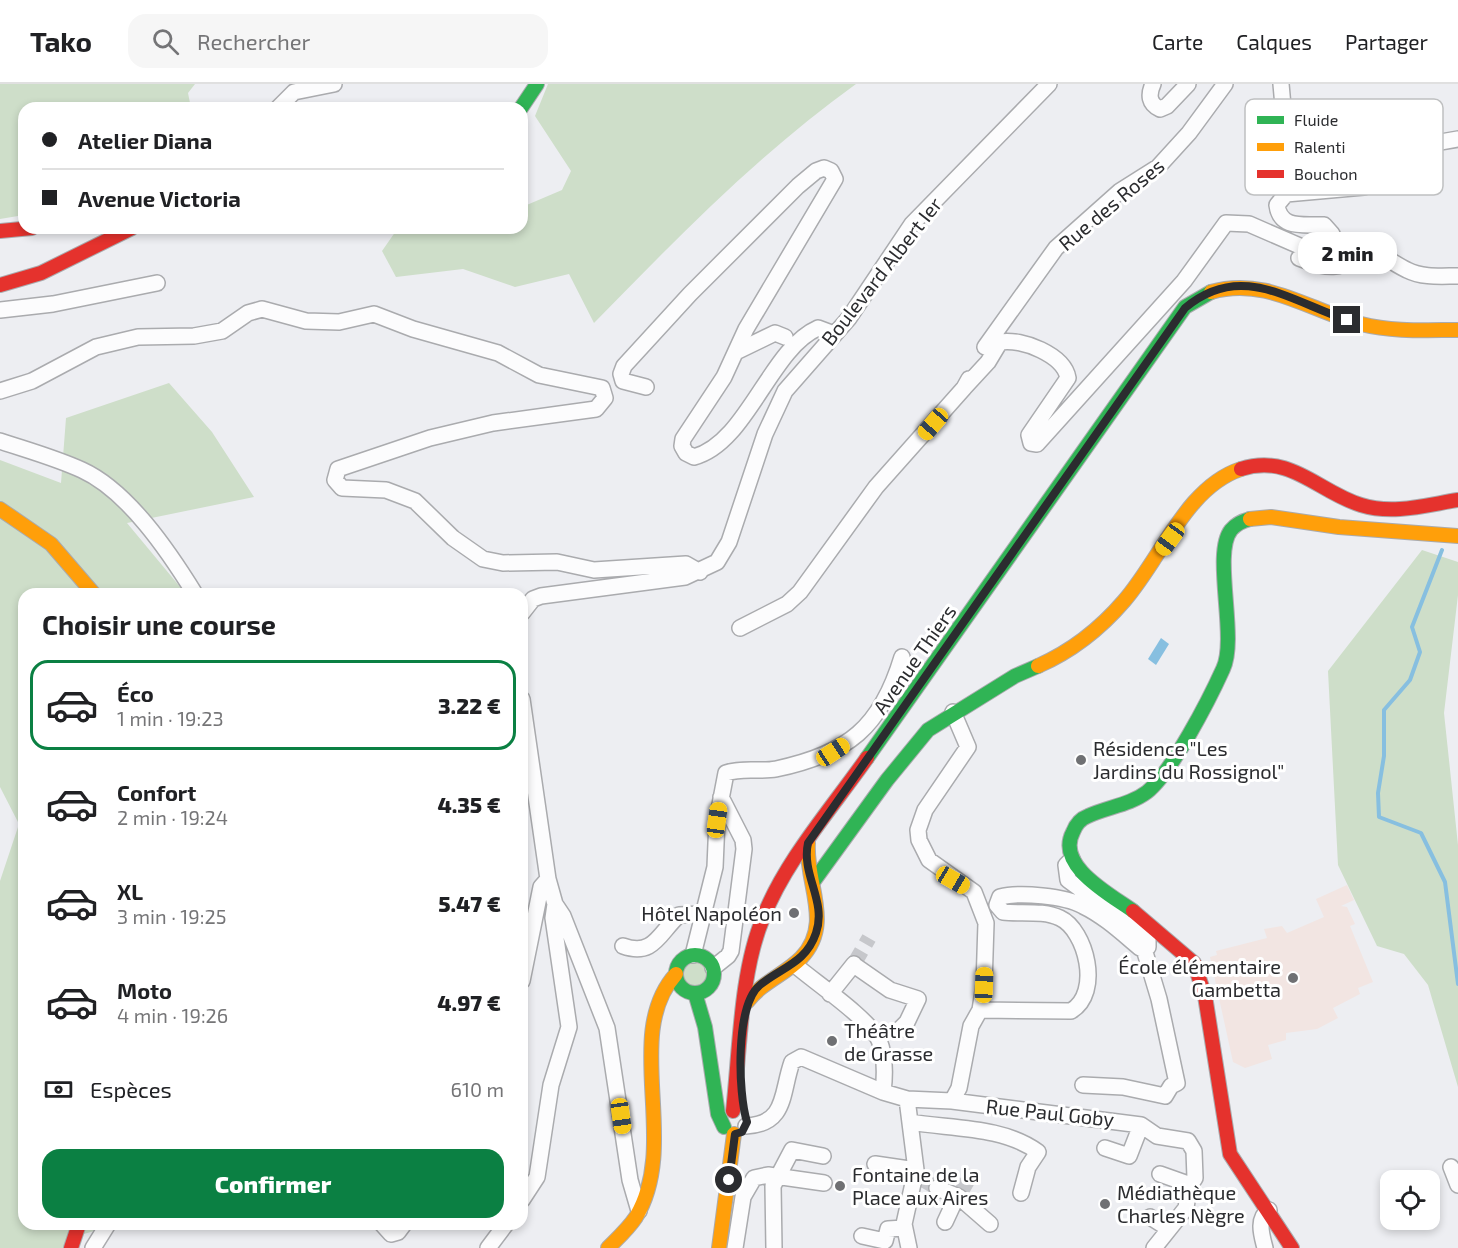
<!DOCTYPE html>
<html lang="fr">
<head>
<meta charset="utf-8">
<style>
  body { margin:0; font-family:"Exo 2",sans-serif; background:#f6f6f6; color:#202124; height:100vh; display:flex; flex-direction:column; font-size:22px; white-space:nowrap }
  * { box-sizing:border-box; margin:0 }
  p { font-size:20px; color:#757577 }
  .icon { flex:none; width:33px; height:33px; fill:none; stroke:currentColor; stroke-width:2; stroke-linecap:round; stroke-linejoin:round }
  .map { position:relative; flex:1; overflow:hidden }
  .side { position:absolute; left:18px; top:504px; width:510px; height:642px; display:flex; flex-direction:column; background:#fff; border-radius:18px; box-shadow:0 3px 9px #0003 }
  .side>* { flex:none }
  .hud { position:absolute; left:18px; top:18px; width:510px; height:132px; border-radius:18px; box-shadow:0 3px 9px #0003; display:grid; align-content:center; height:132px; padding:0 24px; background:#fff }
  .controls { position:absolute; left:1380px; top:1086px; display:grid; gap:12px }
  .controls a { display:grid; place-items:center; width:60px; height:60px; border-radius:12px; background:#fff; box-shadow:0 3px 9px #0003; font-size:30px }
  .end { position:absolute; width:27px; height:27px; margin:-14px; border:8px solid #2b2c2f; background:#fff; box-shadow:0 0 0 3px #fff }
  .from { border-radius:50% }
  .bubble { position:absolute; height:42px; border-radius:18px; background:#fff; box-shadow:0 3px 9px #0003; font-size:20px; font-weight:800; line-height:42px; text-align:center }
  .car { position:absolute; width:18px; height:36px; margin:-18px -9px; border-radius:8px; box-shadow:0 0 4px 2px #0007; background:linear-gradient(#f5c518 24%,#345 0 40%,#f5c518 0 76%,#345 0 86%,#f5c518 0) }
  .hud b { display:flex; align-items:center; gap:21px; height:57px; font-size:22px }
  .hud b+b { border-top:2px solid #e0e0e0 }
  .hud i { width:15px; height:15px; background:#202124 }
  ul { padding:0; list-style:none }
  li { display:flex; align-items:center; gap:18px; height:90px; margin:0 12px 9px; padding:0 12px; border:3px solid transparent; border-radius:18px }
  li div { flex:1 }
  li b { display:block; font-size:22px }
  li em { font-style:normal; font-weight:800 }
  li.current { border-color:#0b8043 }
  li>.icon { width:54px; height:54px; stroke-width:1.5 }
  h2 { padding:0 24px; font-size:27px; line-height:72px }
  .pay { display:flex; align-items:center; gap:15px; height:66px; padding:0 24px; font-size:22px }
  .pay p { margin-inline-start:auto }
  .cta { display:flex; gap:12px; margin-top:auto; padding:12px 24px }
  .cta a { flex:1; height:69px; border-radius:18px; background:#0b8043; color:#fff; font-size:24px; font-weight:800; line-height:69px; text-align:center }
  header { display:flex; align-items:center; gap:36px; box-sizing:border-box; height:84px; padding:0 30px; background:#fff; border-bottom:2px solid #e0e0e0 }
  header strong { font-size:28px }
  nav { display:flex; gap:33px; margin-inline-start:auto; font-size:21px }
  .search { width:420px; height:54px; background:#f6f6f6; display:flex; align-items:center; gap:15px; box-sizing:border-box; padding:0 21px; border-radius:18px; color:#757577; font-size:22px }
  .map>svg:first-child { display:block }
  .education { fill:#f2e5e2 }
  .green { fill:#cedec9 }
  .water { fill:#87bfe0 }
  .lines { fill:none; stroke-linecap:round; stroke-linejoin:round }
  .stream { stroke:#87bfe0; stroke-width:4 }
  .street-tunnel { stroke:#c6c7cb; stroke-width:15; stroke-dasharray:15 8; stroke-linecap:butt }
  .street-casing { stroke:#aaabae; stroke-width:18 }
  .fast-casing { stroke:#aaabae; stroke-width:16 }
  .slow-casing { stroke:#aaabae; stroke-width:16 }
  .jam-casing { stroke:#aaabae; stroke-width:16 }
  .street { stroke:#fcfcfd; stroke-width:15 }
  .fast { stroke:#30b455; stroke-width:14 }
  .slow { stroke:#ff9f0a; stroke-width:14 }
  .jam { stroke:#e5322d; stroke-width:14 }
  .route { stroke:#2b2c2f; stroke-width:8 }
  .poi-dot { fill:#6f7073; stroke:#fff; stroke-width:2 }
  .labels { text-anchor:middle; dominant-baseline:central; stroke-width:6; stroke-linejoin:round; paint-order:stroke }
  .street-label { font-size:20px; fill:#2b2c2f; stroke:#fff }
  .poi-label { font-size:20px; fill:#2b2c2f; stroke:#fff; text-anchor:start }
  .key { fill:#fff; stroke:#bfc0c1; stroke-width:1.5 }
  .key-label { font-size:16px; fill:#2b2c2f }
</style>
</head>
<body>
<header>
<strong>Tako</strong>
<div class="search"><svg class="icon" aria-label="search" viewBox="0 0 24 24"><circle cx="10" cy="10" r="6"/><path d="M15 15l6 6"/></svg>Rechercher</div>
<nav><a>Carte</a><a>Calques</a><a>Partager</a></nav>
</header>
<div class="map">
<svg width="1458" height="1164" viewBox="0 0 1458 1164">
  <rect width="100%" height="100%" fill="#edeef2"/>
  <path class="education" d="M1347,801L1354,816L1341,822L1347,823L1355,840L1350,842L1373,898L1358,904L1360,910L1333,924L1338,934L1317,945L1286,949V956L1268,961L1272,975L1245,984L1233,978L1210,873L1217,871L1216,867L1267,854L1264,845L1282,842L1287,849L1324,833L1316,815Z"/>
  <path class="green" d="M0,0H195L188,9L191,24H24V131L0,135Z
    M548,0H856C760,69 677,154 594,239L569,190L515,203L463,185L396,193L382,167L398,144H522V123L562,106L571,87L535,32Z
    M169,299L212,348L254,413L127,439L186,510H24V1140H101L94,1147L67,1155L63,1164H0V797L19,740L0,703V376L61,399L66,334Z
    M1422,466L1458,478V511L1444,629L1458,761V1003L1428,901L1404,870L1377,862L1338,781L1328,587Z
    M683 890a12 12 0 1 1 24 0a12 12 0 1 1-24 0Z"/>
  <path class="water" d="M1161,554L1169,560L1156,581L1148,575Z"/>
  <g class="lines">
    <path class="stream" d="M1442,466L1412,543L1420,568L1410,596L1384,626V672L1378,709L1379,733L1421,749L1445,798L1458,900"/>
    <path class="street-tunnel" d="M854,880L869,854
      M920,1094L937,1104
      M960,1110L973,1087"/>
    <g class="street-casing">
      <path id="street" d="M1153,0C1148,11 1149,20 1160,25L1167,22L1188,0
        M278,24L294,8L334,0
        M1376,88L1392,90L1435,59L1458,55
        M1299,174C1333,187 1338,185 1369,167C1383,170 1394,180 1407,186C1423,194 1441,192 1458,192
        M0,226L53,220L157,199
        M985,263L1056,164L1120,107L1158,83L1189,49L1225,0
        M738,267L775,249L785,253
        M646,303L623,297L621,290L624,282L690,210L798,102L816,87L824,84L831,87L835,95L746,245L724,293L683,355L682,362L686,369L694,373C747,359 770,265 818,244L834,250
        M964,304L988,278L1000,258C1022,254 1064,271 1068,294L1029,351L1031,359L1037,360L1184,197L1226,139L1249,140L1318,170L1331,162L1332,150L1324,141C1304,140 1280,146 1277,121L1286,110L1364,103L1375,95V76L1318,42H1290L1284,33L1281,0
        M0,307L32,297L96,263L138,253L194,252L222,247L248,229L262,225L306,237L339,238L374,230L413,245L498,269L539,291L602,304L605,314L596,325L493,339L430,354L338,385L335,396L342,404L386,406L415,417L453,454L483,475L503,479L557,478L594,486L686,480L700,488
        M0,357C27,366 56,374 82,386C128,407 169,468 195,510
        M522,529L533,515L541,512L685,493L717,478L729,458L765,350L785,307L849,234L912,140L1049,0
        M740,544L787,520L800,508L876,403L964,304L969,295
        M522,615L548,795L555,820L563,832L607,944L630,1096L639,1127
        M623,862C654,873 659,849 679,831L701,830
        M693,871L715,783L717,736L726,689C742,683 760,688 776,685C848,670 881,643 902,573
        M795,881C816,899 868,934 879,956C885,971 885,992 883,1008
        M854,881L890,906L918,915L907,938L899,946
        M713,884L728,872L731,867L744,765L743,756L721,713
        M522,897L541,803L548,795
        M830,910L854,880
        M980,926L1071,927C1102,909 1086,846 1060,834C1043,826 1021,830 1003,828L997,821L1000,813C1020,808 1065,812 1083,822C1104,832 1122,849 1140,864L1148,863V855L1068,796L1066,781L1072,775
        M1083,1001L1123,1003L1165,1012L1171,1002L1177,999L1159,915L1144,865
        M907,1015L916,1086L904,1140L909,1164
        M952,1017L959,1004L971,942L980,926L984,901L986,839L974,808L929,776L919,756L918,746L925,726L968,663L953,628
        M910,1038C951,1045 1003,1042 1038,1068L1028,1083L1021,1109
        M746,1042C787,1040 781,1009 792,978L801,973L883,1008L907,1015L952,1017L1141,1041L1157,1052L1188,1057L1194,1067L1195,1094L1189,1103L1186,1124L1154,1164
        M1105,1064L1129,1072L1141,1041
        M875,1080L916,1086
        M1451,1083L1458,1101
        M1160,1090L1191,1101
        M937,1104L959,1113L990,1140
        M522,1116L537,1093L551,1001L569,943L553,834L555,820
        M1150,1133L1169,1145
        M945,1138L957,1112
        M382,1140L391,1150L398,1148L404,1140
        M862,1152L885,1157L888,1145L904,1144
        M93,1164L108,1140
        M488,1164L506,1140
        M735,1164L743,1113L754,1094L768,1091L824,1099
        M774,1164L773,1102L792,1066L823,1072
        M1265,1164C1262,1152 1256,1135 1269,1126"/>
    </g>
    <g class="fast-casing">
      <path id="fast" d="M521,24L537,0
        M867,674L1185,223L1211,208
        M813,798L887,696L928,646L1015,592L1038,582
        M1133,827C1111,811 1055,782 1073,748C1076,740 1080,735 1088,732C1107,723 1130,721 1147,708C1172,688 1209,616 1223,585C1238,554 1212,470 1231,446C1236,440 1242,437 1250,435
        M676 890a19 19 0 1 1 38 0a19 19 0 1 1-38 0Z
        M695,909L705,943L718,1030L724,1043"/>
    </g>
    <g class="slow-casing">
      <path id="slow" d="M1211,208C1266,192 1310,227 1361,240C1393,248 1426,246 1458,246
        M0,425L51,460L94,510
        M1250,435L1271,433L1339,443L1458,452
        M1038,582C1072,567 1100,545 1124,517C1161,475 1186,403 1241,385
        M747,918C762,898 784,891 801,874C834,840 805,799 808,759
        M608,1164C618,1154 628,1145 636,1133C681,1058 621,951 676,890
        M719,1164L734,1050"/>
    </g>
    <g class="jam-casing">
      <path id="jam" d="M0,147L32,144
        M0,201L41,189L132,144
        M1241,385C1291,369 1318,408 1361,421C1393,431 1426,421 1458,416
        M1133,827L1194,879L1205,912L1230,1070L1292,1164
        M733,1027C740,967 740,889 763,834C785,777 832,724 867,674
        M71,1164L79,1140"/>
    </g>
    <use href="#street" class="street"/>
    <use href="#fast" class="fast"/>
    <use href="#slow" class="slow"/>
    <use href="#jam" class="jam"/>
  </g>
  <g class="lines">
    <path class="route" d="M729,1096L735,1050L742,1048L747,1038C738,1009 735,921 760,901C782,883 806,879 816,849C827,817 801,791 808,759L1185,224C1241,177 1290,217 1347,236"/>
  </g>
  <g class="poi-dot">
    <circle cx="1081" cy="676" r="6"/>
    <circle cx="794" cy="829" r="6"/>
    <circle cx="1293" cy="894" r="6"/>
    <circle cx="832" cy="957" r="6"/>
    <circle cx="840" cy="1102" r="6"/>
    <circle cx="1105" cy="1120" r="6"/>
  </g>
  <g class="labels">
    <g class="street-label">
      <text transform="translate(1111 120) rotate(-40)">Rue des Roses</text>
      <text transform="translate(881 187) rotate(-52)">Boulevard Albert Ier</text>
      <text transform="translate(914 575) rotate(-55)">Avenue Thiers</text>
      <text transform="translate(1050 1028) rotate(6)">Rue Paul Goby</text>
    </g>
    <g class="poi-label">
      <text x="1093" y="664">Résidence "Les<tspan x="1093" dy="23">Jardins du Rossignol"</tspan></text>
      <text x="782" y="829" text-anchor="end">Hôtel Napoléon</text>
      <text x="1281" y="882" text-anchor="end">École élémentaire<tspan x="1281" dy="23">Gambetta</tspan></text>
      <text x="844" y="946">Théâtre<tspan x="844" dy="23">de Grasse</tspan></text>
      <text x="852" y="1090">Fontaine de la<tspan x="852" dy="23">Place aux Aires</tspan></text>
      <text x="1117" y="1108">Médiathèque<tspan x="1117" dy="23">Charles Nègre</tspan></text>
    </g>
  </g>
  <rect x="1245" y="15" width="198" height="96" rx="9" class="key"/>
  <rect x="1257" y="32" width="27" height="8" fill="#30b455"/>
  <rect x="1257" y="59" width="27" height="8" fill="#ff9f0a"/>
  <rect x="1257" y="86" width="27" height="8" fill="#e5322d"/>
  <g class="key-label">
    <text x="1294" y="42">Fluide</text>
    <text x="1294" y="69">Ralenti</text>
    <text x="1294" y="96">Bouchon</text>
  </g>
</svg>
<div class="controls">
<a><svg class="icon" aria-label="locate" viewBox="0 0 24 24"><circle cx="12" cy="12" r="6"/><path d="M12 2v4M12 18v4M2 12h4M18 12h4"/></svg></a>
</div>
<i class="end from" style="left:729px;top:1096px"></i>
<i class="end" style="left:1347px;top:236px"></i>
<div class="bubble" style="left:1298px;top:148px;width:99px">2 min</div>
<i class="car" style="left:933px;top:340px;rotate:221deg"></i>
<i class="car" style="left:1170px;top:455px;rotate:216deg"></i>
<i class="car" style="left:833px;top:668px;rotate:57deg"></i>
<i class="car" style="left:717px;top:736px;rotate:8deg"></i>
<i class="car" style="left:953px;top:796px;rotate:120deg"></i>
<i class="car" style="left:984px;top:901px;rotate:2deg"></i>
<i class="car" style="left:621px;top:1032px;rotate:172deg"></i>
<div class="hud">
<b><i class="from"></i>Atelier Diana</b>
<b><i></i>Avenue Victoria</b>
</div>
<section class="side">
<h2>Choisir une course</h2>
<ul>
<li class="current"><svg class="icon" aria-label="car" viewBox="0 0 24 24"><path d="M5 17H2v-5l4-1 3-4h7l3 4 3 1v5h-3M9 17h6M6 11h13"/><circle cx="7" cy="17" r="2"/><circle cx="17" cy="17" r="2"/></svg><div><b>Éco</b><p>1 min · 19:23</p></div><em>3.22 €</em></li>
<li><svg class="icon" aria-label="car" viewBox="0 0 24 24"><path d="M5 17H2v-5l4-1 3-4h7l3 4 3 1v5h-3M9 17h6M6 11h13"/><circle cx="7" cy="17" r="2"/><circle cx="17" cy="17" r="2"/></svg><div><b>Confort</b><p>2 min · 19:24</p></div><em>4.35 €</em></li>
<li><svg class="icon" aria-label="car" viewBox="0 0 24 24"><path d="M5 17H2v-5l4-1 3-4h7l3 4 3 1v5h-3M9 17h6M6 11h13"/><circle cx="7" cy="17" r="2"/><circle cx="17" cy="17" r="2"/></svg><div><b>XL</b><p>3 min · 19:25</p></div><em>5.47 €</em></li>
<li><svg class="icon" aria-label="car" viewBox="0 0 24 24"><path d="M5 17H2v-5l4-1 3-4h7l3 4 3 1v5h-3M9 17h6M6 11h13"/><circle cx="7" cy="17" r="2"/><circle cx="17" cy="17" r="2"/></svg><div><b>Moto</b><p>4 min · 19:26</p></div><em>4.97 €</em></li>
</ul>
<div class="pay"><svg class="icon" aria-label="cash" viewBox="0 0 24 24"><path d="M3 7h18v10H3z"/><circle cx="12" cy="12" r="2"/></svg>Espèces<p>610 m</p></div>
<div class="cta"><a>Confirmer</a></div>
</section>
</div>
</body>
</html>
